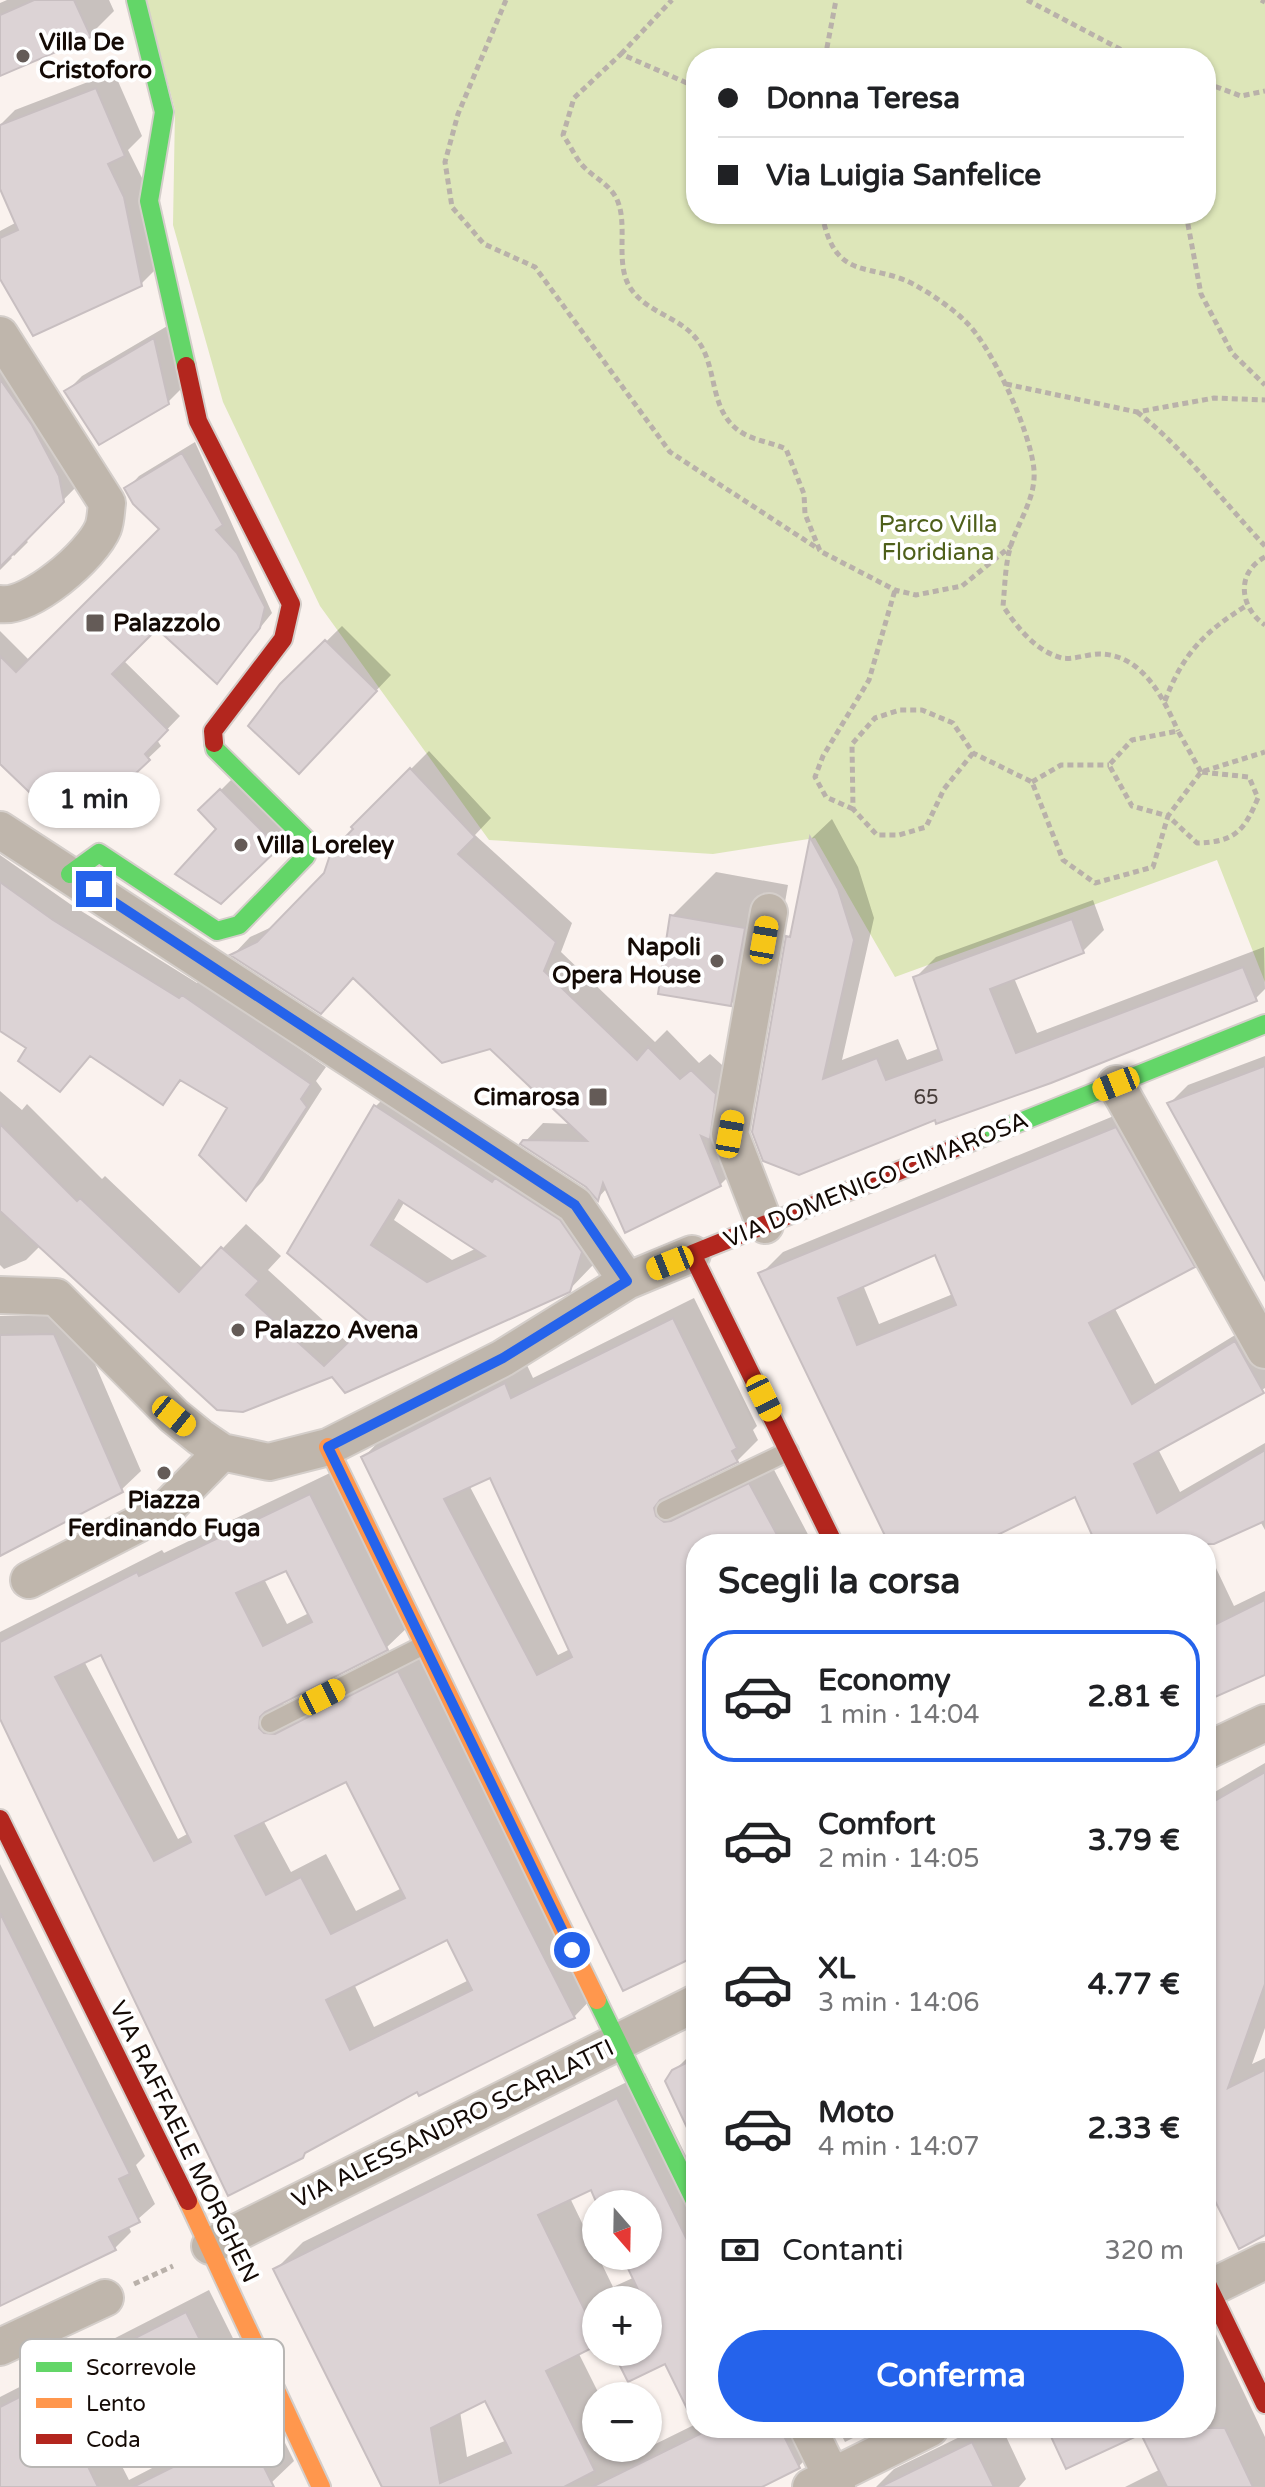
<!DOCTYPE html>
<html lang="it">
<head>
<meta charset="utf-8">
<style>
  body { margin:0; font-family:"Varela Round",sans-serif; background:#f6f6f6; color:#202124; height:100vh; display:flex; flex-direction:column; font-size:30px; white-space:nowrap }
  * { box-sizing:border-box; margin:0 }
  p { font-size:26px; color:#757577 }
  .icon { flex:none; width:44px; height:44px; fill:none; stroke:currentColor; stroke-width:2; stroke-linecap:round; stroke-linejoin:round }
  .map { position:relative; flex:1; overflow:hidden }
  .sheet { position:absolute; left:686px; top:1534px; width:530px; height:904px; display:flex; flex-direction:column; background:#fff; border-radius:32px; box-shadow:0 2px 6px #0004 }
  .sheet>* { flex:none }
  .banner { position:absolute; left:686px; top:48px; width:530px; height:176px; border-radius:32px; box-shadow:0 2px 6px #0004; display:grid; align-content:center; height:176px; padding:0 32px; background:#fff }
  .needle { width:52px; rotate:160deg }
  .tools { position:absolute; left:582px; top:2190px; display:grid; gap:16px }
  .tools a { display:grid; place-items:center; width:80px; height:80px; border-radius:50%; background:#fff; box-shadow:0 2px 6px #0004; font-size:40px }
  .end { position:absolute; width:36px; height:36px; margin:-18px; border:10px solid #2563eb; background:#fff; box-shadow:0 0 0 4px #fff }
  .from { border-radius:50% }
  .bubble { position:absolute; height:56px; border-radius:28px; background:#fff; box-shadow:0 2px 6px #0004; font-size:26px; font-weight:700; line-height:56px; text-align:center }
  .car { position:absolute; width:24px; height:48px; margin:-24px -12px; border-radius:10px; box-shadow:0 0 6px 2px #0007; background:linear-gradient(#f5c518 24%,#345 0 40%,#f5c518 0 76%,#345 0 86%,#f5c518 0) }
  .banner b { display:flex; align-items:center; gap:28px; height:76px; font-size:30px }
  .banner b+b { border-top:2px solid #e0e0e0 }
  .banner i { width:20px; height:20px; background:#202124 }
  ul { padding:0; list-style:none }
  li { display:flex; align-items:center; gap:24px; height:132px; margin:0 16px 12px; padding:0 16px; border:4px solid transparent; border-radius:32px }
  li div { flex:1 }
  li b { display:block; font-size:30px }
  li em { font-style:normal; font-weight:700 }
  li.current { border-color:#2563eb }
  li>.icon { width:72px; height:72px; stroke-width:1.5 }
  h2 { padding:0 32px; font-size:36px; line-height:96px }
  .pay { display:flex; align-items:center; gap:20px; height:88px; padding:0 32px; font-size:30px }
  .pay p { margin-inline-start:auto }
  .cta { display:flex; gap:16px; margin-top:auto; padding:16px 32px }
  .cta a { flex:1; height:92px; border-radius:48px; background:#2563eb; color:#fff; font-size:32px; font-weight:700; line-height:92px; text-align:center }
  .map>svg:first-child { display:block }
  .green { fill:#dde6b9; fill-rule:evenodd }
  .shadow { fill:#0003; fill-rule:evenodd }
  .building { fill:#dcd3d5; stroke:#c8bfc1; stroke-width:2; fill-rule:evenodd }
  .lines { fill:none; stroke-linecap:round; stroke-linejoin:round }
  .lane-casing { stroke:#d4ceca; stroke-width:22 }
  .street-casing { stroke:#d4ceca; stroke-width:40 }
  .fast-casing { stroke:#d4ceca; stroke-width:22 }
  .slow-casing { stroke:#d4ceca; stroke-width:22 }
  .jam-casing { stroke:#d4ceca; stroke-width:22 }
  .path { stroke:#b9b1aa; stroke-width:5; stroke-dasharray:6 4; stroke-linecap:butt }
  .lane { stroke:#bfb6ac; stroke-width:18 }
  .street { stroke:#bfb6ac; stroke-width:36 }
  .fast { stroke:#63d668; stroke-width:18 }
  .slow { stroke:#ff974d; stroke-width:18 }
  .jam { stroke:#b3261e; stroke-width:18 }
  .route { stroke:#2563eb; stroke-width:10 }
  .poi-dot { fill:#645b57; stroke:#fff; stroke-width:3 }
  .labels { text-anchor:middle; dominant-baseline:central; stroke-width:8; stroke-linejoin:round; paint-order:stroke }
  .number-label { font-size:20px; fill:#463c39 }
  .poi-label { font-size:24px; font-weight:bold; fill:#140a05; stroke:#fff; text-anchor:start }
  .park-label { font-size:24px; fill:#4e5f1a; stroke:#fff }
  .street-label { font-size:24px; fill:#140a05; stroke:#fff }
  .key { fill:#fff; stroke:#b8b6b4; stroke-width:2 }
  .key-label { font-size:22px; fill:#140a05 }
</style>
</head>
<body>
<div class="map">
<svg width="1265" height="2487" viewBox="0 0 1265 2487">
  <rect width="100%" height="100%" fill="#faf2ee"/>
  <path class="green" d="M146,0H1265V982L1217,860L895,977L815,838L713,854L489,840L320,606L223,402L173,225L175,110ZM696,58H1206V214H696Z"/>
  <path class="shadow" d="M7,0H109L114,11L90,35L0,74V3Z
    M114,72L142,136L128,150L142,178L159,266L141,284L0,275V231L17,222L0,184V125L15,110Z
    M169,325L183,387L167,403L67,391L82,376Z
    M0,340L78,485L25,539L28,542L14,556L6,547L3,550L12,558L0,570Z
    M195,442L272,613L217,681L157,627L123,660L180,716L157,740L161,746L104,800L0,761V631L30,661L162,529L127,489L139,476Z
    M342,626L391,675L314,756L281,686Z
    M429,751L491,818L475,835L572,923L561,952L655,1042L667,1030L699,1063L710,1054L733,1075L738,1167L720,1185L607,1188L598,1198L588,1186L523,1144L543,1123L571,1124L491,1047L354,976L233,955L250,937L276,925L326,874L356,829L353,827Z
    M236,775L293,831L222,902L219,829L201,810Z
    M832,819L858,867L874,918L842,1060L898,1039L907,1060L940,1048L915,978L936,957L1093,900L1104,930L1083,951L1014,978L1037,1033L1264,947L1265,989L1255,999L936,1117L799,1173L788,937L793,932L812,838Z
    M0,855L70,904L197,983L200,980L326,1067L316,1081L322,1089L263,1181L246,1198L230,1107L183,1079L162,1102L92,1055L60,1090L29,1048L0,1028Z
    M716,872L788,885L775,960L731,1004L672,916Z
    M1265,1056V1275L1169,1104L1188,1085Z
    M400,1082L605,1228L593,1265L569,1290L333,1374L40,1246L26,1260L4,1269L0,1265V1091L22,1110L27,1104L102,1179L105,1176L203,1269L246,1224L281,1256L268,1270L349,1344L372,1321L289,1252L376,1106ZM405,1201L477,1248L452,1260L394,1220Z
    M1138,1106L1215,1244L1193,1266L1114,1307L1155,1384L1258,1321L1265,1334V1388L1158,1449L1180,1492L1265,1443V1530L1260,1521L1206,1546L1099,1544L1076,1494L979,1542L986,1544H893L761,1274L783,1252ZM936,1253L953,1294L879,1324L863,1285Z
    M694,1298L757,1426L753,1430L758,1440L737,1461L675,1493L681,1500L771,1464L813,1544H696V1953L363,1458L384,1436L526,1363L533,1378ZM491,1475L570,1649L558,1655L469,1485Z
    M74,1315L141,1471L121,1490L0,1552V1316Z
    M334,1471L411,1624L386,1648L281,1702L289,1710L423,1649L598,1992L574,2017L418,2089L310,2148L302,2157L0,1716V1632L162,1550L164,1553ZM287,1569L309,1613L287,1624L264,1579ZM102,1652L189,1833L178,1839L84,1661ZM346,1780L402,1888L356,1911L326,1854L291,1872L263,1820ZM448,1937L469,1980L374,2027L354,1984Z
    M1206,1547L1234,1606L1265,1591V1671L1206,1698Z
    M1265,1763V2028L1252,2064L1265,2058V2233L1206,2179V1797Z
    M0,1864L145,2156L136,2165L155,2204L129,2227L131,2232L115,2248L0,2304Z
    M696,2049V2130L674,2071Z
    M645,2073L696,2176V2422L666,2361L615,2352H648V2300H596V2344L579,2354L600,2396H596V2448H624L629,2457L696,2424V2428H821L826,2439L799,2466L758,2487H381L276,2269L303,2242ZM592,2188L599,2204H648V2256H624L635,2277L613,2287L570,2198ZM486,2398L507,2440L467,2457L460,2411Z
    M209,2290L294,2461L271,2483L264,2487H0V2397ZM157,2397L185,2451L129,2480L101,2425Z
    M1206,2313L1265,2437V2487H1125L1161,2469L1142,2431L1049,2428H1206Z
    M838,2428H873L845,2442Z
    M978,2428H1002L1026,2479L1019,2487H876L894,2469Z"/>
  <path class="building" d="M34,0H74L91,37L0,76V15Z
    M96,88L125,156L108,164L124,197L142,286L33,336L0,279V238L18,230L0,189V125Z
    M154,338L169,404L99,445L64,391Z
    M0,379L32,425L59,476L64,502L0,567Z
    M182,453L223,525L216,530L237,553L265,607L260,628L217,684L157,629L112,674L168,730L145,754L150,760L105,802L53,815L0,764V656L16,672L159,529L133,504L124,488Z
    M325,640L377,691L299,774L248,726L280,684Z
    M410,768L475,837L458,854L556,942L544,971L637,1060L648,1047L680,1079L691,1070L716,1094L710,1140L701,1136L721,1186L625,1233L603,1183L598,1201L586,1187L520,1144L523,1140L587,1141L490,1049L442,1063L353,978L321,1014L230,955L257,942L324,873L331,852L353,829L351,827Z
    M220,789L279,848L221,904L175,874L216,829L198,810Z
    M810,837L838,889L854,940L823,1079L877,1058L886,1080L942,1060L913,977L1072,919L1084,953L990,989L1016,1053L1243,967L1257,1001L1051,1083L936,1124L935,1120L799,1175L763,1161L752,1132L786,936L790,937Z
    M0,882L53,920L179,998L182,995L311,1084L301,1099L307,1107L246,1201L199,1155L227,1108L180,1080L163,1105L90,1056L60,1092L18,1061L26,1048L0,1031Z
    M670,915L745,928L731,1006L658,994Z
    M1265,1066V1280L1167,1103Z
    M374,1105L492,1182L495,1178L560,1220L582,1252L570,1292L345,1393L332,1377L243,1412L217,1410L0,1211V1124L77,1201L80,1198L179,1292L221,1247L259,1281L246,1295L324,1366L369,1322L287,1253ZM399,1200L485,1256L427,1282L371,1245Z
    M1116,1127L1195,1267L1089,1323L1132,1404L1235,1341L1264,1393L1134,1464L1157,1513L1265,1450V1521L1214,1544H1096L1075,1497L979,1544H889L758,1273ZM935,1255L956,1305L857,1345L838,1298Z
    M673,1318L737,1448L732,1451L738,1462L660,1500L654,1508L656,1516L664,1522L671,1521L749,1483L782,1544H696V1956L623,1991L361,1457L505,1383L511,1398ZM490,1478L572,1657L537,1675L444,1499Z
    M54,1334L123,1492L0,1556V1335Z
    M310,1494L388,1650L265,1712L260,1717L259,1728L264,1733L275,1734L398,1671L575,2018L419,2096L417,2092L305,2153L303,2158L228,2196L0,1719V1642L137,1572L139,1576ZM286,1571L312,1622L263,1646L236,1593ZM101,1655L191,1842L154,1861L55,1677ZM346,1782L405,1898L331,1934L301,1877L266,1895L235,1836ZM447,1940L472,1990L350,2050L326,2000Z
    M1265,1600V1675L1206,1701V1629Z
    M1265,1772V1984L1228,2088L1265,2070V2235L1239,2249L1206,2183V1806Z
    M0,1913L130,2174L119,2179L140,2222L109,2237L116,2250L0,2306Z
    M696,2058V2132L688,2130L665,2081L672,2070Z
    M617,2098L696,2258V2427L665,2364L628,2382L613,2352H648V2300H643L622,2256H648V2204H597L591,2190L538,2215L586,2313L596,2308V2346L546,2371L595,2471L564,2487H382L273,2269ZM485,2401L511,2453L440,2483L431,2428Z
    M186,2312L274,2487H133L187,2460L156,2399L75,2440L98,2487H0V2407Z
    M712,2428H780L800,2468L762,2487H592Z
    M1047,2428H1225L1253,2487H1167L1141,2434L1066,2469Z
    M972,2442L994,2487H880Z"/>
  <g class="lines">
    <g class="lane-casing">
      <path id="lane" d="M666,1510L789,1451
        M270,1723L424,1645"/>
    </g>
    <g class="street-casing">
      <path id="street" d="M0,335L107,503C106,510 106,520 103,528C92,555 30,609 0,604
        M0,830L575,1205L627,1281
        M1116,1084L1265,1350
        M765,1225L730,1134L769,912
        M0,1295L56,1297L174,1416L200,1437L222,1452L269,1462L328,1447L503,1358L627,1281L692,1254
        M29,1580L165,1510L222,1452
        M1206,1751L1265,1723
        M210,2246L696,2003
        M1206,2290L1265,2261
        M0,2347L105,2298
        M808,2428L837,2487
        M811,2487L930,2428"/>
    </g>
    <g class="fast-casing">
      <path id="fast" d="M136,0L164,112L149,201L186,366
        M70,874L99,853L217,931L239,925L306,856V839L215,749L214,743
        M978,1139L1265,1024
        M597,2000L696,2203"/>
    </g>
    <g class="slow-casing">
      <path id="slow" d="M328,1447L597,2000
        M188,2201L321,2487"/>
    </g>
    <g class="jam-casing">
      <path id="jam" d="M186,366L198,421L291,604L283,639L213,731L214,743
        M834,1544L692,1254L978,1139
        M0,1819L188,2201
        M1206,2282L1265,2404"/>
    </g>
    <path class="path" d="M506,0L458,114L445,162L452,207L484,244L535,267L670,452L820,550
      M1027,0L1137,58
      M1261,0L1265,2
      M621,54L672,0
      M825,58L836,0
      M1206,83L1241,96L1265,91
      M696,87L621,54L574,98L563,135C570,145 575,157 583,166C596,180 613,185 619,205C627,230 615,266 631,289C647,312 676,316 694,336C721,365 705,414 746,435C758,441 773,443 786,449L804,494L805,514L820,551L895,590L916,595L962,586L1011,546
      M822,214C835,284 871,261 915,285C931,294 952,308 965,321C992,346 1031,433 1034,470C1036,498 1019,520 1011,545C1005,564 1005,586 1003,606C1017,627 1035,651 1062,658C1073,660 1088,654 1099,654C1142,654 1163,697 1178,731
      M1186,214L1201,294L1232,353L1265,385
      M1006,384L1137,412L1214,398L1265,400
      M1137,412C1186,450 1222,501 1265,546
      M1265,557C1235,573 1240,608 1265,625
      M1165,701C1182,655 1205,631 1246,606
      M973,753L944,789L926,827L899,835H877L853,809L852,744L875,718L900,710H922L953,723L973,753L1032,782L1063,860L1095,883L1153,867L1168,816L1197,843C1235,842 1244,831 1258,798L1249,777L1201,772
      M1201,772L1178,731L1132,740L1109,765L1132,806L1168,816L1201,772L1265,752
      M1032,782L1061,765H1109
      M853,809L826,797L815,777L823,756L869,680L895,590
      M134,2284L173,2266"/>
    <use href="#lane" class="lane"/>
    <use href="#street" class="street"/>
    <use href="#fast" class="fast"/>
    <use href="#slow" class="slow"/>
    <use href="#jam" class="jam"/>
  </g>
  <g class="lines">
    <path class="route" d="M94,889L575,1205L627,1281L503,1358L328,1447L572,1950"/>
  </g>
  <g class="poi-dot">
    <circle cx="23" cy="56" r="8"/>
    <rect x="85" y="613" width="20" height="20" rx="4"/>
    <circle cx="241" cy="845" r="8"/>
    <circle cx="717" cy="961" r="8"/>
    <rect x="588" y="1087" width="20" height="20" rx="4"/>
    <circle cx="238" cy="1330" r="8"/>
    <circle cx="164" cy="1473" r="8"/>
  </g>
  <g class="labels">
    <g class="number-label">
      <text x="926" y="1098">65</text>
    </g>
    <g class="poi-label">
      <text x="39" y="42">Villa De<tspan x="39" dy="28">Cristoforo</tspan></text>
      <text x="113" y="623">Palazzolo</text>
      <text x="257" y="845">Villa Loreley</text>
      <text x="701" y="947" text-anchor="end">Napoli<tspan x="701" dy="28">Opera House</tspan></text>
      <text x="580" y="1097" text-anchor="end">Cimarosa</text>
      <text x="254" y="1330">Palazzo Avena</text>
      <text x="164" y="1500" text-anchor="middle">Piazza<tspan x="164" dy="28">Ferdinando Fuga</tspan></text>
    </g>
    <g class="park-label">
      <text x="938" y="524">Parco Villa<tspan x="938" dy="28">Floridiana</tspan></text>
    </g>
    <g class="street-label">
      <text transform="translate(876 1180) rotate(-22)">VIA DOMENICO CIMAROSA</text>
      <text transform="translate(453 2124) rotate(-26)">VIA ALESSANDRO SCARLATTI</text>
      <text transform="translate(184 2142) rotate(64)">VIA RAFFAELE MORGHEN</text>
    </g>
  </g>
  <rect x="20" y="2339" width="264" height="128" rx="12" class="key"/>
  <rect x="36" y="2362" width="36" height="10" fill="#63d668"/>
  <rect x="36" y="2398" width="36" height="10" fill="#ff974d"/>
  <rect x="36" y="2434" width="36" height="10" fill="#b3261e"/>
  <g class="key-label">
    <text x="86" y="2375">Scorrevole</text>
    <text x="86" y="2411">Lento</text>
    <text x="86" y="2447">Coda</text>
  </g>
</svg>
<div class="tools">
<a><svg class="needle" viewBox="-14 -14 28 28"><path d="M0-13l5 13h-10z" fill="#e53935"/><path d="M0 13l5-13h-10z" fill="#757577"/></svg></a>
<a>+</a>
<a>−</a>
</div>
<i class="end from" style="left:572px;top:1950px"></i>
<i class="end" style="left:94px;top:889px"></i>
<div class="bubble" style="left:28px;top:772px;width:132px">1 min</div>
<i class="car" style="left:764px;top:940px;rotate:10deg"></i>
<i class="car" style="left:1116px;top:1084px;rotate:248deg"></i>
<i class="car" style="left:730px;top:1134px;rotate:10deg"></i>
<i class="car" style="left:670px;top:1263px;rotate:248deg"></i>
<i class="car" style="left:764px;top:1398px;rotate:154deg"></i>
<i class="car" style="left:174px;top:1416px;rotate:129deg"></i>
<i class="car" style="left:322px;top:1697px;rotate:63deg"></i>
<div class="banner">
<b><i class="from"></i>Donna Teresa</b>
<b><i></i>Via Luigia Sanfelice</b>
</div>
<section class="sheet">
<h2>Scegli la corsa</h2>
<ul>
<li class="current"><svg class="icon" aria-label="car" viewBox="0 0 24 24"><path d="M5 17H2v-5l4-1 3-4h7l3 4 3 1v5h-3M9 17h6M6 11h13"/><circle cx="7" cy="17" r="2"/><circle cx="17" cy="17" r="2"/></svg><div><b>Economy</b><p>1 min · 14:04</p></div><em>2.81 €</em></li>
<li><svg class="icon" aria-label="car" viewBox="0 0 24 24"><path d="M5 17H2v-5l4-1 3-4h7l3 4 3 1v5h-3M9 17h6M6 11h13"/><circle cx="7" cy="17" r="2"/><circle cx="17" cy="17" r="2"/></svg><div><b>Comfort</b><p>2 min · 14:05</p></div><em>3.79 €</em></li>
<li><svg class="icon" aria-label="car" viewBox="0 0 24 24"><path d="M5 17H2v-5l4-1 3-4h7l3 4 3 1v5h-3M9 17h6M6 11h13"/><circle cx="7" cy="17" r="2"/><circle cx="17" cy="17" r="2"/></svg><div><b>XL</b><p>3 min · 14:06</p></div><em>4.77 €</em></li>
<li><svg class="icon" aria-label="car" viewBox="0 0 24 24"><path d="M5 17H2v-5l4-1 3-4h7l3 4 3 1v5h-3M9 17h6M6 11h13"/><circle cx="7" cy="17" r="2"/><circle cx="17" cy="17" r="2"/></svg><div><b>Moto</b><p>4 min · 14:07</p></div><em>2.33 €</em></li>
</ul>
<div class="pay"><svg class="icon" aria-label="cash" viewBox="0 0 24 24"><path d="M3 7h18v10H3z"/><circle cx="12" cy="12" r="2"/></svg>Contanti<p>320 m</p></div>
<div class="cta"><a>Conferma</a></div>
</section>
</div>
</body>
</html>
